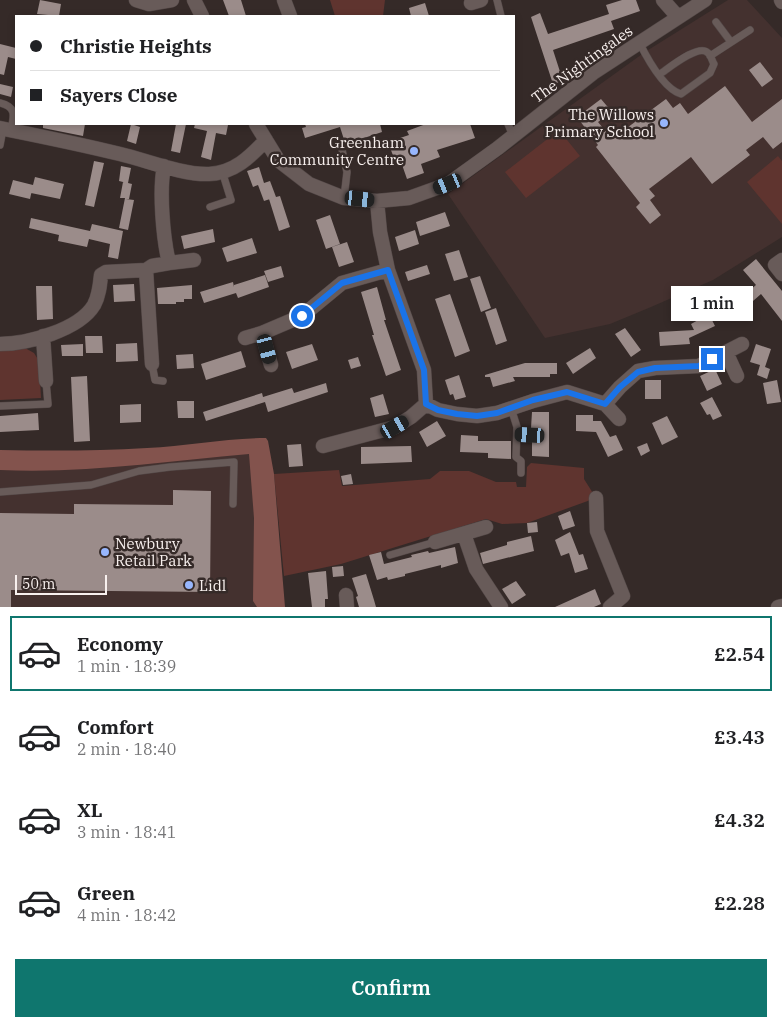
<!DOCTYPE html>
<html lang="en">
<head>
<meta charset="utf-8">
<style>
  body { margin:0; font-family:"IBM Plex Serif",serif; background:#f6f6f6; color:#202124; height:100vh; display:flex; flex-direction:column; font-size:19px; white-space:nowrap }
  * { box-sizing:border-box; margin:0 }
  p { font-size:16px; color:#757577 }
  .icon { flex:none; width:28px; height:28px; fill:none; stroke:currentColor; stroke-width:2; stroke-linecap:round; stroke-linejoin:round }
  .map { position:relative; height:607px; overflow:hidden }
  .sheet { display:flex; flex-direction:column; background:#fff; flex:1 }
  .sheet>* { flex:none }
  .top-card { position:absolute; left:15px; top:15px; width:500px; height:110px; border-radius:0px; box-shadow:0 2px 8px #0003; display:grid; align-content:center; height:110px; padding:0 15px; background:#fff }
  .scale { position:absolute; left:15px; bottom:12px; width:92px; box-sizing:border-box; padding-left:5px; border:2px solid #f8f0ee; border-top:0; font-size:14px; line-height:18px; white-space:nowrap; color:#f8f0ee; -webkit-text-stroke:4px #352a28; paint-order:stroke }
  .end { position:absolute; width:22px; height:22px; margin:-11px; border:6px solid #1a73e8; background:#fff; box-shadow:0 0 0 2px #fff }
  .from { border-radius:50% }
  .bubble { position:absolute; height:35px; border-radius:0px; background:#fff; box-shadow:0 2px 8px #0003; font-size:16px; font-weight:600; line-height:35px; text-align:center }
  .car { position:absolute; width:15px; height:30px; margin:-15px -8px; border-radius:6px; box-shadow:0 0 4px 1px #0007; background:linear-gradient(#222 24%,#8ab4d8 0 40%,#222 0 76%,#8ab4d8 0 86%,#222 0) }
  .top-card b { display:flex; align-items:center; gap:18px; height:48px; font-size:19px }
  .top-card b+b { border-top:1px solid #e0e0e0 }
  .top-card i { width:12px; height:12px; background:#202124 }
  ul { padding:9px 0 0; list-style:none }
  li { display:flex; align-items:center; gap:15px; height:75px; margin:0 10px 8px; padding:0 5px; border:2px solid transparent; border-radius:0px }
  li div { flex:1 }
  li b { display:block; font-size:19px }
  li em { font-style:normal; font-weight:600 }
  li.active { border-color:#0f766e }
  li>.icon { width:45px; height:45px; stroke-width:1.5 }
  .button { display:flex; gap:10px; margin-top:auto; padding:10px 15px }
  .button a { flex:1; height:58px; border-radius:0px; background:#0f766e; color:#fff; font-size:20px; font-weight:600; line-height:58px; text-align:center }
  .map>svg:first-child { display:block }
  .built { fill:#44312f }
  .green { fill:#5f342f }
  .forest { fill:#83534d }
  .building { fill:#9b8c8a }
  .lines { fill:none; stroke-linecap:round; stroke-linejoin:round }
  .service-casing { stroke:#524746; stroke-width:8 }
  .minor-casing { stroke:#524746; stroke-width:15 }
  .service { stroke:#685b59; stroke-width:7 }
  .minor { stroke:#685b59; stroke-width:14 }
  .route { stroke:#1a73e8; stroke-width:6 }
  .poi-dot { fill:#97b6fd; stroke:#352a28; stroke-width:2 }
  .labels { text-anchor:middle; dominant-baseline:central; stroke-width:5; stroke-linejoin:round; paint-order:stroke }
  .street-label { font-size:15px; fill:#f8f0ee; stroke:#352a28 }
  .poi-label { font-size:15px; fill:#f8f0ee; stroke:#352a28; text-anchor:end }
</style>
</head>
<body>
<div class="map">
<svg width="782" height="607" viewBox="0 0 782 607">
  <rect width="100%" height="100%" fill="#352a28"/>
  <path class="built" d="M728,0H747L782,38V237L713,280L651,307L610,324L545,338L448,194L645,52Z
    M261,444L279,607H0V457Z"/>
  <path class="green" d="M330,0H385L383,16H335Z
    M559,130L580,156L526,198L505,172Z
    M778,156L782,161V224L747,182Z
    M25,348L34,353L39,361L41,398L0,400V349Z
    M531,463L584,468V479L596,498L527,523L502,524L486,519L341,564L284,576L274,474L339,470L342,486L430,479L440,471H469L496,482H516L517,487H526L527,467Z"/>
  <path class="forest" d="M266,438L268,441L274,474L285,607H257L253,601L254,518L249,454C166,461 83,474 0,470V450C49,451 98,451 147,448C186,446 226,438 266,438Z"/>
  <path class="building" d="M40,0L61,4L59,16L37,14Z
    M223,0H241L246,16H229Z
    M622,0H636L640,11L611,21L614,29L553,50L563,81L553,84L531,17L540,13L548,34L609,14L606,5Z
    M425,3L429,16H411L409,8Z
    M0,44L16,48V59L8,57L4,75L0,74Z
    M760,62L773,79L762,87L749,70Z
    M0,84L13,87L11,97L0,94Z
    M725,86L752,122L782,99V142L773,149L763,137L746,150L750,155L712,184L691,157L649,189L655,196L650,200L661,215L650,224L636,207L640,203L596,147L598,145L577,117L601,99L612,112L598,122L612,139L666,99L673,108L680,103L688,114Z
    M43,124H85L83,136L43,128Z
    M131,124L140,127L136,144L127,141Z
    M176,124H186L180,153L171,151Z
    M195,124L228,125L226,135L216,133L211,160L201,157L207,131L194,128Z
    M305,124H380L382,132L361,139L362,144L347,149L340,127L305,138L302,128L306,127Z
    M426,124H470L475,138L437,150L440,157L421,164L424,173L407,179L400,159L395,161L388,142L409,135L407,131Z
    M94,161L104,163L94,207L85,205Z
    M121,166L131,168L128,183L132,184L129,199H126L134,200L128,230L119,228L125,198H120L123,182L127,183L119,181Z
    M259,167L264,183L270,181L276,197L280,196L290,227L279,231L269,199H270L264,201L258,185L253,187L247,171Z
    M35,177L64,184L60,199L31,193Z
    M13,180L33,185L30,199L9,194Z
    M445,212L450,226L420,236L416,222Z
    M330,215L340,244L326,249L316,220Z
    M31,218L90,231L92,224L123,231L118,259L108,257L110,244L89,239L87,247L58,241L59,235L29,228Z
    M213,229L215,242L184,249L181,236Z
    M415,230L419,244L399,251L395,237Z
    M252,238L257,253L227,262L222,248Z
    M347,242L354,262L339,267L332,247Z
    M459,250L468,277L454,281L445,254Z
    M756,259L782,291V321L761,294L753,301L719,316L714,306L734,296L737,301L756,285L743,270Z
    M427,265L430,274L408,281L405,272Z
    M281,266L284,277L268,282L264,271Z
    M265,275L269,287L238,298L236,293L204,303L200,292L233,282L234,287V285Z
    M480,276L491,308L481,312L470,279Z
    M134,284L135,301L114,302L113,285Z
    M192,285V299H184V302H176V304H158L157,288Z
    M36,286H52L53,319L37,320Z
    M377,287L386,320H384L401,370L386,376L372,335H374L361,292Z
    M450,294L470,351L455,357L435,299Z
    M496,308L507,341L496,345L485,312Z
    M709,314L715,326L689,338L690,344L660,346L659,332L694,330L691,324Z
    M625,328L641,350L631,357L615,334Z
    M85,336H102L103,353H86Z
    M137,343L138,361L116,362V344Z
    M83,344V356H62L61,345Z
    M312,344L318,360L292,369L286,352Z
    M756,344L771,349L765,367L770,369L767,379L757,375L760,365L750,362Z
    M590,348L596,358L573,374L566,363Z
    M241,351L246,367L206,380L201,364Z
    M193,354L194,368L177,369L176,355Z
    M358,357L361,366L351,369L348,360Z
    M525,363H557V374H550V377H513L515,381L493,387L490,377H485V375Z
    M715,369L722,384L707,391L700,376Z
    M459,375L466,397L455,400L453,394L450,395L445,380Z
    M87,376L90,441L74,442L71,377Z
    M645,380H661V399H645Z
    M777,380L781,402L767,404L763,383Z
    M326,383L328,392L268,412L265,402L206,421L203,412L262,393L263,397L292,388L294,393Z
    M383,394L389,414L375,417L370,398Z
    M712,397L722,416L713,420L710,414L707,415L700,403Z
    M177,401H194V418H178Z
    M141,404V422L120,423V405Z
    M532,412H549V457L532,456V440L535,435L531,428Z
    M38,413L39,430L0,432V416Z
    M576,415H593V421H601L610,437L616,435L623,450L608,457L596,432L576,431Z
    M667,416L678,437L662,445L652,423Z
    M437,421L446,436L427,447L419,432Z
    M461,435L478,436V441H511V459L488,458V453L460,452Z
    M647,443L650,451L641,456L637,447Z
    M301,444L303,466L289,467L287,445Z
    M411,446L412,462L361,464V447Z
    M351,474L353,484L343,485L341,476Z
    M173,490L211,491L210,592L11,590V607H0V513L74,514V504L173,505Z
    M570,511L575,526L563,530L558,516Z
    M537,522L538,532L528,533L527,523Z
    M570,532L579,555L583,554L588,569L575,573L569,553L561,556L555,540Z
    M531,536L534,551L483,564L480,553L507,545V542Z
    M455,547L458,563L441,568V565L405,574V576L388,580L387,577L377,580L369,555L381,552L384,564L412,557L411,555L428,551L429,553Z
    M343,566L344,576L333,577L332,567Z
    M326,571L328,599H325V607H312L308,573Z
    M366,574L374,600L376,607H359L356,597L358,596L352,578Z
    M516,581L526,595L512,604L502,589Z
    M595,589L601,604L594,607H555Z"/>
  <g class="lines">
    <g class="service-casing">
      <path id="service" d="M497,0L501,16
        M716,22L731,42
        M639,42C647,58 664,89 681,94L710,73L714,64C712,61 711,55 708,53C699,43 669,68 660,74
        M710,56L750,30
        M0,103C17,107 14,116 11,130
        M508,124L513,136
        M0,145L3,129
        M342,150L347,172L344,198
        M210,207L231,200L222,171
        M152,364L155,380L163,381
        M0,406L48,404L46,381
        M511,408L517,427L516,457L521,461V473
        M517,435H530
        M0,492L91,485L139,471L170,467L234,462L233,504
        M390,555L435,542"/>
    </g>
    <g class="minor-casing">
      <path id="minor" d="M136,0L149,4L172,0
        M194,0L202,16
        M284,0L290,16
        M663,0L678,17
        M781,0L782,2
        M471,3L481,0
        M256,124L278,160L309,184L344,198L377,201L409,198L448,184L498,148L593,73L705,0
        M0,128C40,136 80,144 120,154C146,160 182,175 209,174C234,173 250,157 266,140
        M782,260L775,265L782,274
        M169,263L194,260
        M146,270L152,364
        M262,333L271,365
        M43,336L46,381
        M245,338L262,333L302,316L342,283L388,270
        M0,344C27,344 79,330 94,305C99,296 100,285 101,275L106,272L146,270L152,266L169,263C163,238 159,191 164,166
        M726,352L737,376
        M426,404L438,410L457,414L477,416L497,413L533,401L567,392L605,404L620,387L638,371L655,368L699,366L742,344
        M605,404L619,419
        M323,446L395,427L411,417L426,404L424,370L388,270L380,232L377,201
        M596,498L597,531L623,596L610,607
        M464,534L476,569L501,607
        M435,542L486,527
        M346,595L347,607
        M778,607L782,606"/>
    </g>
    <use href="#service" class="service"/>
    <use href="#minor" class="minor"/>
  </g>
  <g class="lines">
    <path class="route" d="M302,316L342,283L388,270L424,370L426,404L438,410L457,414L477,416L497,413L533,400L567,392L605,404L620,387L638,372L655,368L699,366L712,359"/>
  </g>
  <g class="poi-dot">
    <circle cx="664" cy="123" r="5"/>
    <circle cx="414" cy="151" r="5"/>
    <circle cx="105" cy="552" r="5"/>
    <circle cx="189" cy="585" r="5"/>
  </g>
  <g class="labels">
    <g class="street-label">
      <text transform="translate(582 64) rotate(-36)">The Nightingales</text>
    </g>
    <g class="poi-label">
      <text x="654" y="114">The Willows<tspan x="654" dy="17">Primary School</tspan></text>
      <text x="404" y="142">Greenham<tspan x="404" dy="17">Community Centre</tspan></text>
      <text x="115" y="543" text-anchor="start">Newbury<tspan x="115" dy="17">Retail Park</tspan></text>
      <text x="199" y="585" text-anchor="start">Lidl</text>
    </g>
  </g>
</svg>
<div class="scale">50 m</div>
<i class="end from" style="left:302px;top:316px"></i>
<i class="end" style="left:712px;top:359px"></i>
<div class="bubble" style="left:671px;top:286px;width:82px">1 min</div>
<i class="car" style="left:448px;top:184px;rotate:248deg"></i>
<i class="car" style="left:360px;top:199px;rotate:96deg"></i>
<i class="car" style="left:267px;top:349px;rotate:165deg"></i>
<i class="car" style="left:395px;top:427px;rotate:60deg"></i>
<i class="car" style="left:530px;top:435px;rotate:273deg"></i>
<div class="top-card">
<b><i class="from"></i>Christie Heights</b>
<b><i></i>Sayers Close</b>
</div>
</div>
<section class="sheet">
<ul>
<li class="active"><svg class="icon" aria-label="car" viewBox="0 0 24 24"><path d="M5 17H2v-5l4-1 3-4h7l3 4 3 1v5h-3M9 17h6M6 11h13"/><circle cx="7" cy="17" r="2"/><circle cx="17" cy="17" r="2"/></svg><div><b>Economy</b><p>1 min · 18:39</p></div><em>£2.54</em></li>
<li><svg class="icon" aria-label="car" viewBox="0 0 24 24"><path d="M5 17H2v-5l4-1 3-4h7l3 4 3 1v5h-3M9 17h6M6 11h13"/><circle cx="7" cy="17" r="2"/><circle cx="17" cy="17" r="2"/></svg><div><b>Comfort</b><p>2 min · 18:40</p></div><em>£3.43</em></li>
<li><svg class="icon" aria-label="car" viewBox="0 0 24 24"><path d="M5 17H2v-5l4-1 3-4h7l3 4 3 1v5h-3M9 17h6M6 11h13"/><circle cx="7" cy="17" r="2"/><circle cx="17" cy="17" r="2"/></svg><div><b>XL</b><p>3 min · 18:41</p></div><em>£4.32</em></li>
<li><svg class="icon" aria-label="car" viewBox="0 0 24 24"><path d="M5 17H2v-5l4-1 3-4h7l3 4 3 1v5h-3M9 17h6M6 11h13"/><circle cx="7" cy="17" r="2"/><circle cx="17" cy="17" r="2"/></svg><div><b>Green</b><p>4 min · 18:42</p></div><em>£2.28</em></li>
</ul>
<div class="button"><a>Confirm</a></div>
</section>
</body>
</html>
